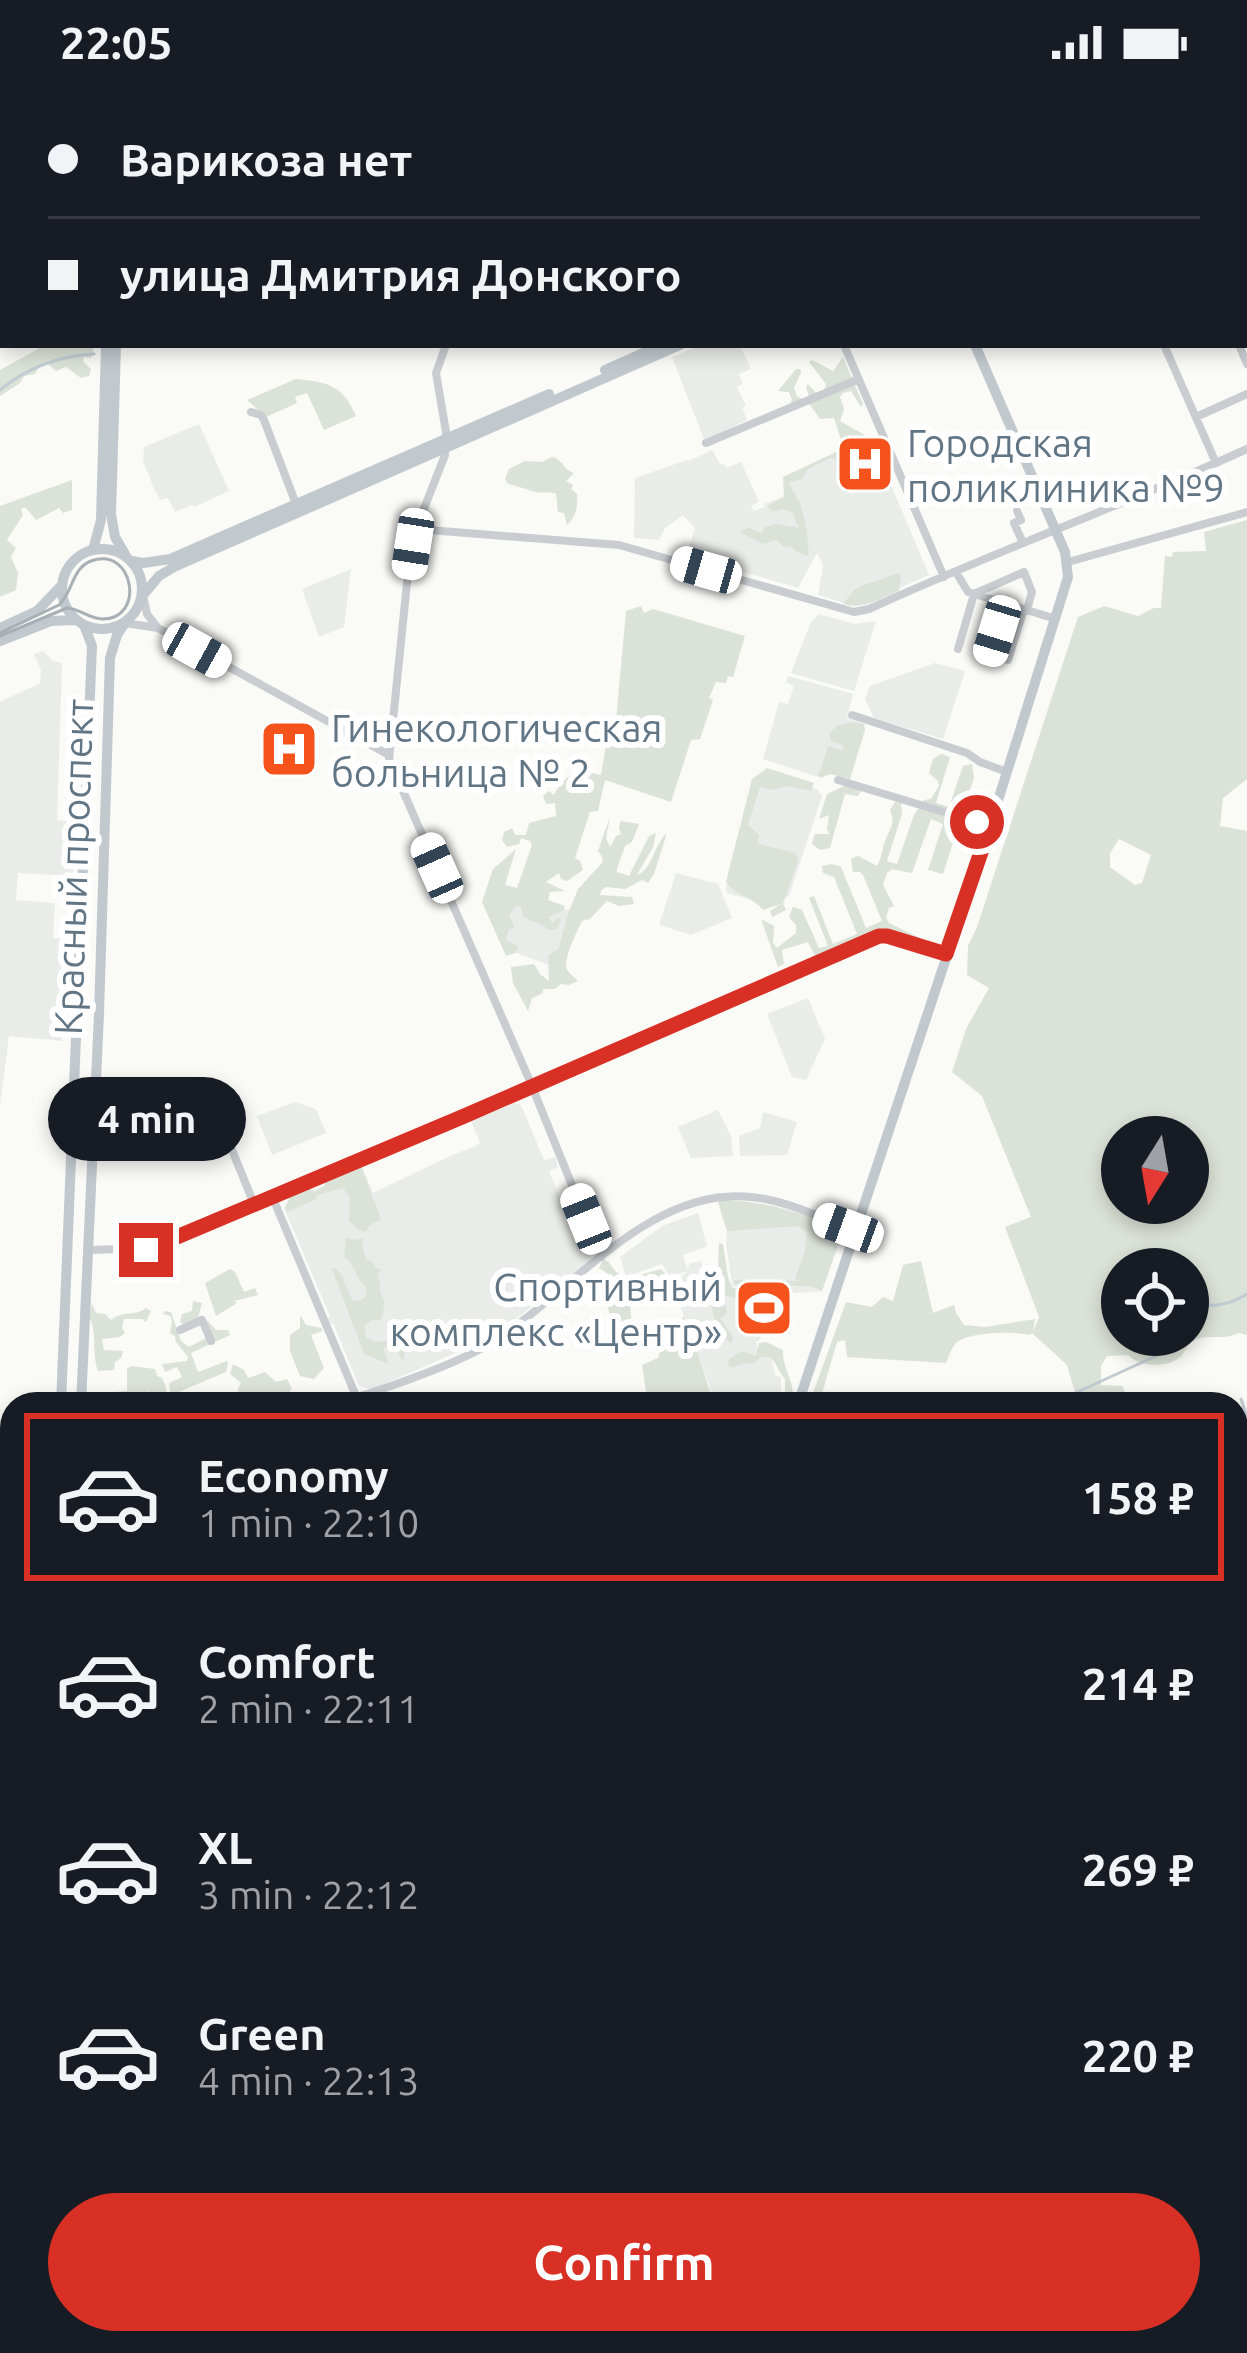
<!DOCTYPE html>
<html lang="en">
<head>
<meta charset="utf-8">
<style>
  body { margin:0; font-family:Ubuntu,sans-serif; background:#242831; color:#f1f3f6; height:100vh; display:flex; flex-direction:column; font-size:45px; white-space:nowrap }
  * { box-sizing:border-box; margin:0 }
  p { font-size:39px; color:#9ea1a6 }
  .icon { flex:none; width:66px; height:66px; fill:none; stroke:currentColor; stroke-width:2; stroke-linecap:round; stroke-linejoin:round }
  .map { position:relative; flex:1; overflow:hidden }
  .details { position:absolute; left:0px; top:1308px; width:1248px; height:963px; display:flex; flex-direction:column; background:#171b24; border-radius:36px 36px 0 0; box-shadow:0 6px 18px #0003 }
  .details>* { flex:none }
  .banner { position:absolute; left:0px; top:0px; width:1248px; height:264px; box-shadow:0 6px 18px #0003; display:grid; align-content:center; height:264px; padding:0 48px; background:#171b24 }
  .needle { width:78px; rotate:191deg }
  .tools { position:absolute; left:1101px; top:1032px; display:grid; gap:24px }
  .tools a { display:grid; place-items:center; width:108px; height:108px; border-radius:50%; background:#171b24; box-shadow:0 6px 18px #0003; font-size:60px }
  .end { position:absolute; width:54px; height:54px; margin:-27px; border:15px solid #d93025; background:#fff; box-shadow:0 0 0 6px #fff }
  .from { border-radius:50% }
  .bubble { position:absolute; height:84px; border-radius:42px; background:#171b24; box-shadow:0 6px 18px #0003; font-size:39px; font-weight:700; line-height:84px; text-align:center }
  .car { position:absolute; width:36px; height:72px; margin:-36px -18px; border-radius:15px; box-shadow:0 0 9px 3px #0007; background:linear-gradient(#fff 24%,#345 0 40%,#fff 0 76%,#345 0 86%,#fff 0) }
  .banner b { display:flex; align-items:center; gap:42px; height:114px; font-size:45px }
  .banner b+b { border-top:3px solid #363941 }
  .banner i { width:30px; height:30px; background:#f1f3f6 }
  ul { padding:21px 0 0; list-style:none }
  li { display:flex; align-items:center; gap:36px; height:168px; margin:0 24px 18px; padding:0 24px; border:6px solid transparent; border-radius:0px }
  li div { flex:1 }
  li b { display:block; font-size:45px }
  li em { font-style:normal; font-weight:700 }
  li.current { border-color:#d93025 }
  li>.icon { width:108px; height:108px; stroke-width:1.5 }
  .cta { display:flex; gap:24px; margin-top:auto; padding:24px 48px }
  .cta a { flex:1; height:138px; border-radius:72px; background:#d93025; color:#fff; font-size:48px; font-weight:700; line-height:138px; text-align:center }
  .status { display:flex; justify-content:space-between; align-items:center; height:84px; padding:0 60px; background:#171b24; direction:ltr }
  .status svg { height:33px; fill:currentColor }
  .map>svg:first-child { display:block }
  .built { fill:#eaecea }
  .green { fill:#dbe2d7; fill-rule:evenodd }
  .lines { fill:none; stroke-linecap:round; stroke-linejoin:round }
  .stream { stroke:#c2cdd3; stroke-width:3 }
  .minor { stroke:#c9cdd1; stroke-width:8 }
  .major { stroke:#c1c9cf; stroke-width:10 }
  .tram { stroke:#a8afb5; stroke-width:3 }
  .route { stroke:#d93025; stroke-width:15 }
  .labels { text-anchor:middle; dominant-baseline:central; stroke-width:12; stroke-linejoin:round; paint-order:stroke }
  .poi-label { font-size:39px; fill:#617585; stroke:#fff; text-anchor:start }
  .street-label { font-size:39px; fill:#617585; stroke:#fff }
</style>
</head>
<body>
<div class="status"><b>22:05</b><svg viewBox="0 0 49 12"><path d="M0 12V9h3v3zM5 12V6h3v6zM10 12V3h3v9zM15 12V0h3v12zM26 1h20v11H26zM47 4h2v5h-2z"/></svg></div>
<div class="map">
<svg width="1247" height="2269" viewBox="0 0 1247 2269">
  <rect width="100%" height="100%" fill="#fafaf7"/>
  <path class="built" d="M701,261H740L751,285L739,290L743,300L737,303L746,322L742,324L747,336L709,355H704L672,273Z
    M199,340L229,407L194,423L192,421L175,428L168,414L160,416L153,402L143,377L144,363Z
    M870,351L929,491L868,518L850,521L818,511L823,481L817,469L798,504L706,477L708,468L689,463L695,444L683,431L665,444L659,456L634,454L635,394L687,376L689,377L712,366L720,380H724L726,384L741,378L759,418L751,422L754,427L765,423L764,420L791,410L784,393Z
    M351,485L344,543L319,553L302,505Z
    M819,530L854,540L876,537L854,607L791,589L811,538Z
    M43,567L53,577L62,579L57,736L75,738L73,792L18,789L16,816L55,819L53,854L66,855L62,957L9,952L0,1021V618L40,599L41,587L34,570Z
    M935,579L965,587L943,655L874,634L865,615L870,602Z
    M788,592L853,610L847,634L865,640L848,693L829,688L818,693L763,675L779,618L788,620L794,602L786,598Z
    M765,688L817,705L822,712L789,812L770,821L727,809L726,803L758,697Z
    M676,789L718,800L732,834L691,851L659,841Z
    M538,813L573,828L555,883L508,866L501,849L508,822Z
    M808,914L825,955L806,996L792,993L767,930Z
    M295,1018L316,1025L326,1049L272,1071L257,1032Z
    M514,1019L521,1021L544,1076L555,1073L558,1083L549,1087L563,1121L574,1147L583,1144L596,1174L498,1248L494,1246L488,1249L486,1256L372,1305L359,1302L333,1239L329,1240L327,1235L330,1232L284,1124L291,1110L307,1103L314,1106L324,1102L325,1096L361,1081L373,1109L450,1072L478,1061L480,1058L471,1037Z
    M718,1026L731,1052L733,1072L691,1074L678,1043Z
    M763,1028L797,1038L787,1071L740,1072L739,1052L760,1044Z
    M718,1118L844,1147L822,1207L754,1212L732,1201L726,1159L727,1148Z
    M698,1129L707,1162L683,1171L687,1185L690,1179L702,1177V1199L740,1218L742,1239L758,1245L761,1255L756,1258L759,1271H771L775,1291L781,1293V1310L764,1309L745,1320H716L672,1199L688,1187L669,1192L662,1180L626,1193L620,1173L662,1142Z"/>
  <path class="green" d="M45,261H88L94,263L91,274L84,273L83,277L91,285L89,292L81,294L66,283L56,287L48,280L38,284L35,290L24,292L20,299L0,312V286Z
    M843,273L863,320L861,323L851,307L843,309L840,313L844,325L840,337L870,354L844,365L834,334L820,335L808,318L789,322L792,316L789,308L778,307L796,285H800L801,289L794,304L797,312L802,315L809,312L806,303L808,300L816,309L824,307L826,300L809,278L812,276L833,287Z
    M296,295C327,298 343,301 356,332L324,346L307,309L295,313L297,319L266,333L247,316Z
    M841,366L852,392L844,393L838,377L831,374L808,385L802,395L789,398C791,405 796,411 799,417C804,428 810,461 808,472L797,468L791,463L783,462L777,456L763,460L741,449V446L749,444L762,449L765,443L776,440L799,444L792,428L783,425L772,428L767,422L784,413L783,393Z
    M552,373C563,375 563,386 574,389L566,397L573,401L571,405L577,410C578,421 576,434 567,441L564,429L558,428L556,410C548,406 543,410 535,408C526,405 518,402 508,400L505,395L509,385L525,377L542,378Z
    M72,396V426L63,429L59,424L36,436L25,423L21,425L23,431L7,456L16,464L11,473L18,489L16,506L0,513V422Z
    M1247,436V695L1223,714L1220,742L1247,747V1251L1239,1249C1225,1256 1216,1251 1201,1254C1189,1256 1188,1264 1181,1272C1168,1285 1139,1283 1128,1271L1107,1272L1101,1282V1301L1123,1302L1127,1318H1070L1075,1309L1067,1281L1032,1249L1030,1251C1015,1247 968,1248 956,1259C951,1265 949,1272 946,1279L847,1273L845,1256L837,1258L819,1320H809L846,1218L872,1223L883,1213L893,1217L903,1181L921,1177L933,1229L954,1221L956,1229L964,1241L985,1243L1035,1235L1033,1248L1039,1233L1005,1143L1031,1133L982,1012L952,988L966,945L989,904L967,891L968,862L977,843L1078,533L1104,522L1138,532L1154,524H1161L1165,472L1172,473L1173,468L1206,467L1204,448ZM1119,755L1151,771L1142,799L1135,801L1110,783V769ZM1122,1053H1188V1119H1122ZM1188,1185V1251H1122V1185Z
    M899,489L901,492L899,507C881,514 863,526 843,520L854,506L861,502Z
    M641,522L644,529L653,525L745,552L733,593L728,592L726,599L716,598L709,614L713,616L700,655L691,656L671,718L605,696L598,727L590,728L575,774L580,777L583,786L567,797L561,795L559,789L546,798L565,807L550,808L548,816L565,822L563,827L548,833L553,839L558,833L561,836L557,845L549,846C540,839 532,838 523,832L521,823L516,822L509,832L514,842L513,845H509L506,856L519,862L515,869L506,872L482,818L493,785L516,765L505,801L517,804L532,761L530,757L521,754L519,760L507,763L502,756L504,748L512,744L515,751H526L529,739L556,732L555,719L546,720L543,712L549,707L554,711C559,700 567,692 578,686L601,691L608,649L615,648L626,527Z
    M854,638L864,640L865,646L850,695L830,690L821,694L817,690L821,685L828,662L843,667V661L831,657L829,649L838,641Z
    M941,670L950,673L936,719L949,723L963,682L972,680L974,694L963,728L949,733L947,738L954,756L943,790L928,786L943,740L931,735L912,789L892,785L887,789L883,801L894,822L889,824L886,833L889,839L920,854V858L886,850L817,876L808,858L782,866L784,880L778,883L761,835L774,842L773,859L777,864L796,849V841L789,833L793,823L802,826L819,864L828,862L809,814L814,812L833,860L857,850L834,793L823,789L822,782L832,780L841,783L866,844L882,837L863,791L860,788H853L851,775L858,772L877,782C882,773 882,766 885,757C890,744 896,740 890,726L895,718L901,719L902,730L887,777L897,780L914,731L924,716L931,715L939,702L938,697L929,689L933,675Z
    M767,684L814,699L811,707L787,702L774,706L760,703L748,741L759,751L758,760L796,769L798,777L783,820L786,826L772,833L770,827L781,820L763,826C753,813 736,812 726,798L752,695Z
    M846,701L861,707L858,712L845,710L830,764L820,766L812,760L815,750H829L827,745L829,731L819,735L827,710Z
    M610,733L606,754L610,763L616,752L621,750L619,743L621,737L639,740L632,758L625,762L617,785V788L629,792L649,752L656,749L653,763L637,791C653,785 653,762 667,749L654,790L648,799L642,796L625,805L606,803L601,807L600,811L632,813L634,820L619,822L607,817L590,835L582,837C577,847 565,872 566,883C567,888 575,894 578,897L569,901L561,900L555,905H543V909L532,914L528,927L513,899L511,883L534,880L540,890L549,897L548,872L559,864L567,832L578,805L602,779L603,774L598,767Z
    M361,1082L381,1135L369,1142L366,1148L359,1146L349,1137L350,1113L343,1104L317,1111L315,1116L287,1128L285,1124L292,1110L308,1104L314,1108L324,1103L326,1096Z
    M719,1116C764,1116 801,1129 843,1144L822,1207L810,1202L773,1201V1207H750L749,1200H734V1196L798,1197L795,1194L805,1167L807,1149L798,1142L727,1147L718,1118Z
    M348,1154L354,1156L363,1154L362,1163L367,1176L372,1177L376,1184L382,1186L377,1190L380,1198V1207L385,1219L381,1236H372L364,1242L366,1253L375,1258L394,1256L405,1267L404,1276L401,1275L394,1260L383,1264L389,1280L364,1270L332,1185L334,1183L341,1190L352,1216L358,1217L366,1213V1203C356,1196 355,1179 344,1173L346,1155Z
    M719,1159L723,1160L728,1193L732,1203L744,1208L739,1216L718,1209L714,1213L719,1221L726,1222L727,1229L720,1234L733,1253L731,1260C718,1248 709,1228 712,1209L704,1203L694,1205L700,1189H712L710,1204L725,1203L718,1181Z
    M603,1176L609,1178C621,1202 640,1190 661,1185L667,1192L664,1196L648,1200L652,1212L648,1221L631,1219C628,1233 638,1232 621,1246L613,1242L604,1210L608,1206L621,1219L624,1218L623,1214L607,1189L599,1184Z
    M230,1185L235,1188L244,1208L255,1204L258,1211L234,1217L237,1219L216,1232L205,1199Z
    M193,1217L202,1219L198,1234L200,1237H208L216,1246H228L230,1251L191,1269L198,1288L227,1277L228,1280L226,1288L174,1310L170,1307L169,1299L182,1293L177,1283L165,1288L162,1280L187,1277L188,1273L176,1258L175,1252L170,1249L172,1236L170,1232L163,1230L165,1227L171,1228L181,1257L189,1263L206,1254L201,1241L185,1242L180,1238L182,1230L192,1227Z
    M92,1219L96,1229L105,1230L111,1236C123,1226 134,1233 146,1224L151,1227L146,1238L142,1235H124L122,1244L125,1249L120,1253L102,1255L104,1266L123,1267L121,1274L115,1278L114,1286L98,1287C91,1267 98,1249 89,1233Z
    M300,1231L306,1241L322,1244V1247L311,1251L324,1284L314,1295L300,1292L290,1267V1251L300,1244Z
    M683,1232L688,1239L714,1320H648L642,1281L658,1274L662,1263L675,1267L685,1262C690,1251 679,1243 683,1232Z
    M766,1258L783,1266C782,1284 794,1296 793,1314L787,1317V1320H754L769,1313L785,1311V1295C778,1287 776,1278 770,1273H761L753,1280L744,1279L731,1284L728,1281L729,1275L742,1267L756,1272L759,1259Z
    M233,1280L244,1286L248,1294L265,1288L276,1298L287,1295L292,1305C281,1322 258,1320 239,1320L238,1305L241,1299L230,1290Z
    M131,1282L155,1285L157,1292L162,1294L166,1303V1319L159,1318L148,1307L144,1310L150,1316L149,1320H126L113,1314V1308L127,1307V1285Z
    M1247,1739V2218L1236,2221V1743Z
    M12,2127V2227L0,2226V2152H6Z"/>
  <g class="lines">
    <path class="stream" d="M0,306C28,283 58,272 94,270
      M1188,1214C1209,1226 1227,1222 1247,1210
      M1241,1315L1247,1333
      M1024,1320L1071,1311L1169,1266L1177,1251
      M0,1515L12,1519"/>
    <path class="minor" d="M880,0L882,3
      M597,3L604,0
      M0,248H3
      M446,261L436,289L446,348L445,371L416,445L407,499L389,675L529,995L601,1173
      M844,261L944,493
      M1164,261L1216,379
      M1239,261L1247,280
      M251,328L261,331L264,336L296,420
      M1196,333L1247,310
      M706,359L859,295
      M1017,427L1021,436L1014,439L1023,459
      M416,445L619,461L854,528L869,525C993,468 1122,422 1247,365
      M1068,478L1247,428
      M956,488L968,508L1056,535
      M143,511L147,530L157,543
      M125,539L158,544L389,671
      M958,565L974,510L1024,488L1032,508L1027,526
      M989,574L1006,519
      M1008,576L1024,525
      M852,631L967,669L980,678L1007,688
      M838,696L990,742
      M216,1058L232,1066L254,1120
      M272,1112L356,1312
      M88,1166L152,1164L879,852H887L946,870
      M180,1246L202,1236L211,1257
      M332,1320C347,1314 361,1313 376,1307C412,1295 452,1281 486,1262C568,1214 646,1102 751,1113C787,1116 822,1135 855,1146
      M1236,1355L1247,1350
      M1236,1468L1247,1511
      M1236,1524L1247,1521
      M1236,1663L1244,1696
      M0,1818L12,1820
      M855,2259L857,2269
      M1003,2259L1005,2269
      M1040,2259L1042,2269
      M1109,2259L1111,2269
      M514,2269L518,2259
      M559,2269L574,2259
      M686,2269L772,2263L793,2266L817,2259
      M943,2269L987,2259"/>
    <path class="major" d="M862,0L863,3
      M117,3V0
      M127,3L128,0
      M1245,6L1247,5
      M1245,14L1247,13
      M0,72H3
      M116,261L111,430L115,453L125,470
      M605,286L661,261
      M62 505a40 40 0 1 1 80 0a40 40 0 1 1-80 0Z
      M93,466L101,436L106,261
      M132,477L143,479L170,475L549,310
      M143,511L159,492L174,483L680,261
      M0,544L37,527L62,501
      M0,557L51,537L76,536
      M61,1320L92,562L84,541
      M81,1320L99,930L110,574L117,551L125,539
      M798,1320L990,742L1068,493L1065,468L975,261
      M0,1435L12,1436
      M0,1563L12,1559
      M419,2259L426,2269
      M441,2269L446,2259
      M449,2269L454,2259"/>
    <path class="tram" d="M0,549L59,521C73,508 72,484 91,477C134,461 146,536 102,535C89,535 81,525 67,524L0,552"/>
  </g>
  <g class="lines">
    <path class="route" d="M146,1166L462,1033L879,852H887L946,870L990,742L977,738"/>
  </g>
  <defs>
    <g id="hospital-square" transform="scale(3)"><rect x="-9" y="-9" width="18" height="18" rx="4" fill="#f5521c" stroke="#fff"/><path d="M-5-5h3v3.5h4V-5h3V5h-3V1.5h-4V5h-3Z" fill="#fff"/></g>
    <g id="stadium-square" transform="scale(3)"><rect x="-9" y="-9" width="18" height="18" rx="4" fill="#f5521c" stroke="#fff"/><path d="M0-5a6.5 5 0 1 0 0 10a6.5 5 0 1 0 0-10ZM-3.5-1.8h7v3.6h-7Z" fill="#fff"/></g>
  </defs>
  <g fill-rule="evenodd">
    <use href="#hospital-square" x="865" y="380"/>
    <use href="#hospital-square" x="289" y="665"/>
    <use href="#stadium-square" x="764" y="1224"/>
  </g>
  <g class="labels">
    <g class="poi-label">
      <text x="907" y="358">Городская<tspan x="907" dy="45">поликлиника №9</tspan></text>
      <text x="331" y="643">Гинекологическая<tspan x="331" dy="45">больница № 2</tspan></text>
      <text x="722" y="1202" text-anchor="end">Спортивный<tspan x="722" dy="45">комплекс «Центр»</tspan></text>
    </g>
    <g class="street-label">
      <text transform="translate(73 783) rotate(-88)">Красный проспект</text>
    </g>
  </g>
</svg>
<div class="tools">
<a><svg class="needle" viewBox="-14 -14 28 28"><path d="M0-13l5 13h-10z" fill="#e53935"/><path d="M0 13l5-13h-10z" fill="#9ea1a6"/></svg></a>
<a><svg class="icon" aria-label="locate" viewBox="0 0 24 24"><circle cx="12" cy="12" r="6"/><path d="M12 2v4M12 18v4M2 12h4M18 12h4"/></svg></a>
</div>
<i class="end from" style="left:977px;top:738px"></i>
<i class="end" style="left:146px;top:1166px"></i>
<div class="bubble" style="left:48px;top:993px;width:198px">4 min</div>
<i class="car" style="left:413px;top:460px;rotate:189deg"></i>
<i class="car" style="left:706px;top:486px;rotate:286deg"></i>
<i class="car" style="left:997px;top:547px;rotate:197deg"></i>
<i class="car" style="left:197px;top:566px;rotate:119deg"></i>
<i class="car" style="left:437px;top:784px;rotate:336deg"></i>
<i class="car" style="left:586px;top:1135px;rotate:338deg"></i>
<i class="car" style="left:848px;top:1144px;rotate:290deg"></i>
<div class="banner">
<b><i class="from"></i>Варикоза нет</b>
<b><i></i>улица Дмитрия Донского</b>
</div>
<section class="details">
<ul>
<li class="current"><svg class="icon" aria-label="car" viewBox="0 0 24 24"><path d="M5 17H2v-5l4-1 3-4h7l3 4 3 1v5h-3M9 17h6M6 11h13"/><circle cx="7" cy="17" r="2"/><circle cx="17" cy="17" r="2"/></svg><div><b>Economy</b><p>1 min · 22:10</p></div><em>158 ₽</em></li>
<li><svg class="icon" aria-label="car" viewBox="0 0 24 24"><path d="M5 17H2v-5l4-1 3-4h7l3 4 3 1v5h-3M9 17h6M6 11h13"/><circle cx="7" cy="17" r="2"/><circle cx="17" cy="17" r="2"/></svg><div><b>Comfort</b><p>2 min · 22:11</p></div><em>214 ₽</em></li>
<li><svg class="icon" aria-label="car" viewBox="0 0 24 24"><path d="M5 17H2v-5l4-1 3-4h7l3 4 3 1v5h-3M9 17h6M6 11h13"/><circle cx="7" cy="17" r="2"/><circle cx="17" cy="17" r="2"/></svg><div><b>XL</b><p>3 min · 22:12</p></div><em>269 ₽</em></li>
<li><svg class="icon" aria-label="car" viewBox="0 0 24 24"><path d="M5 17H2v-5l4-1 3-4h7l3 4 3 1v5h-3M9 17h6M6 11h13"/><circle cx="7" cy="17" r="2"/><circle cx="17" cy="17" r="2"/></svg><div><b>Green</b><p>4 min · 22:13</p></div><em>220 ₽</em></li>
</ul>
<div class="cta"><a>Confirm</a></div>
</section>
</div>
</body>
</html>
